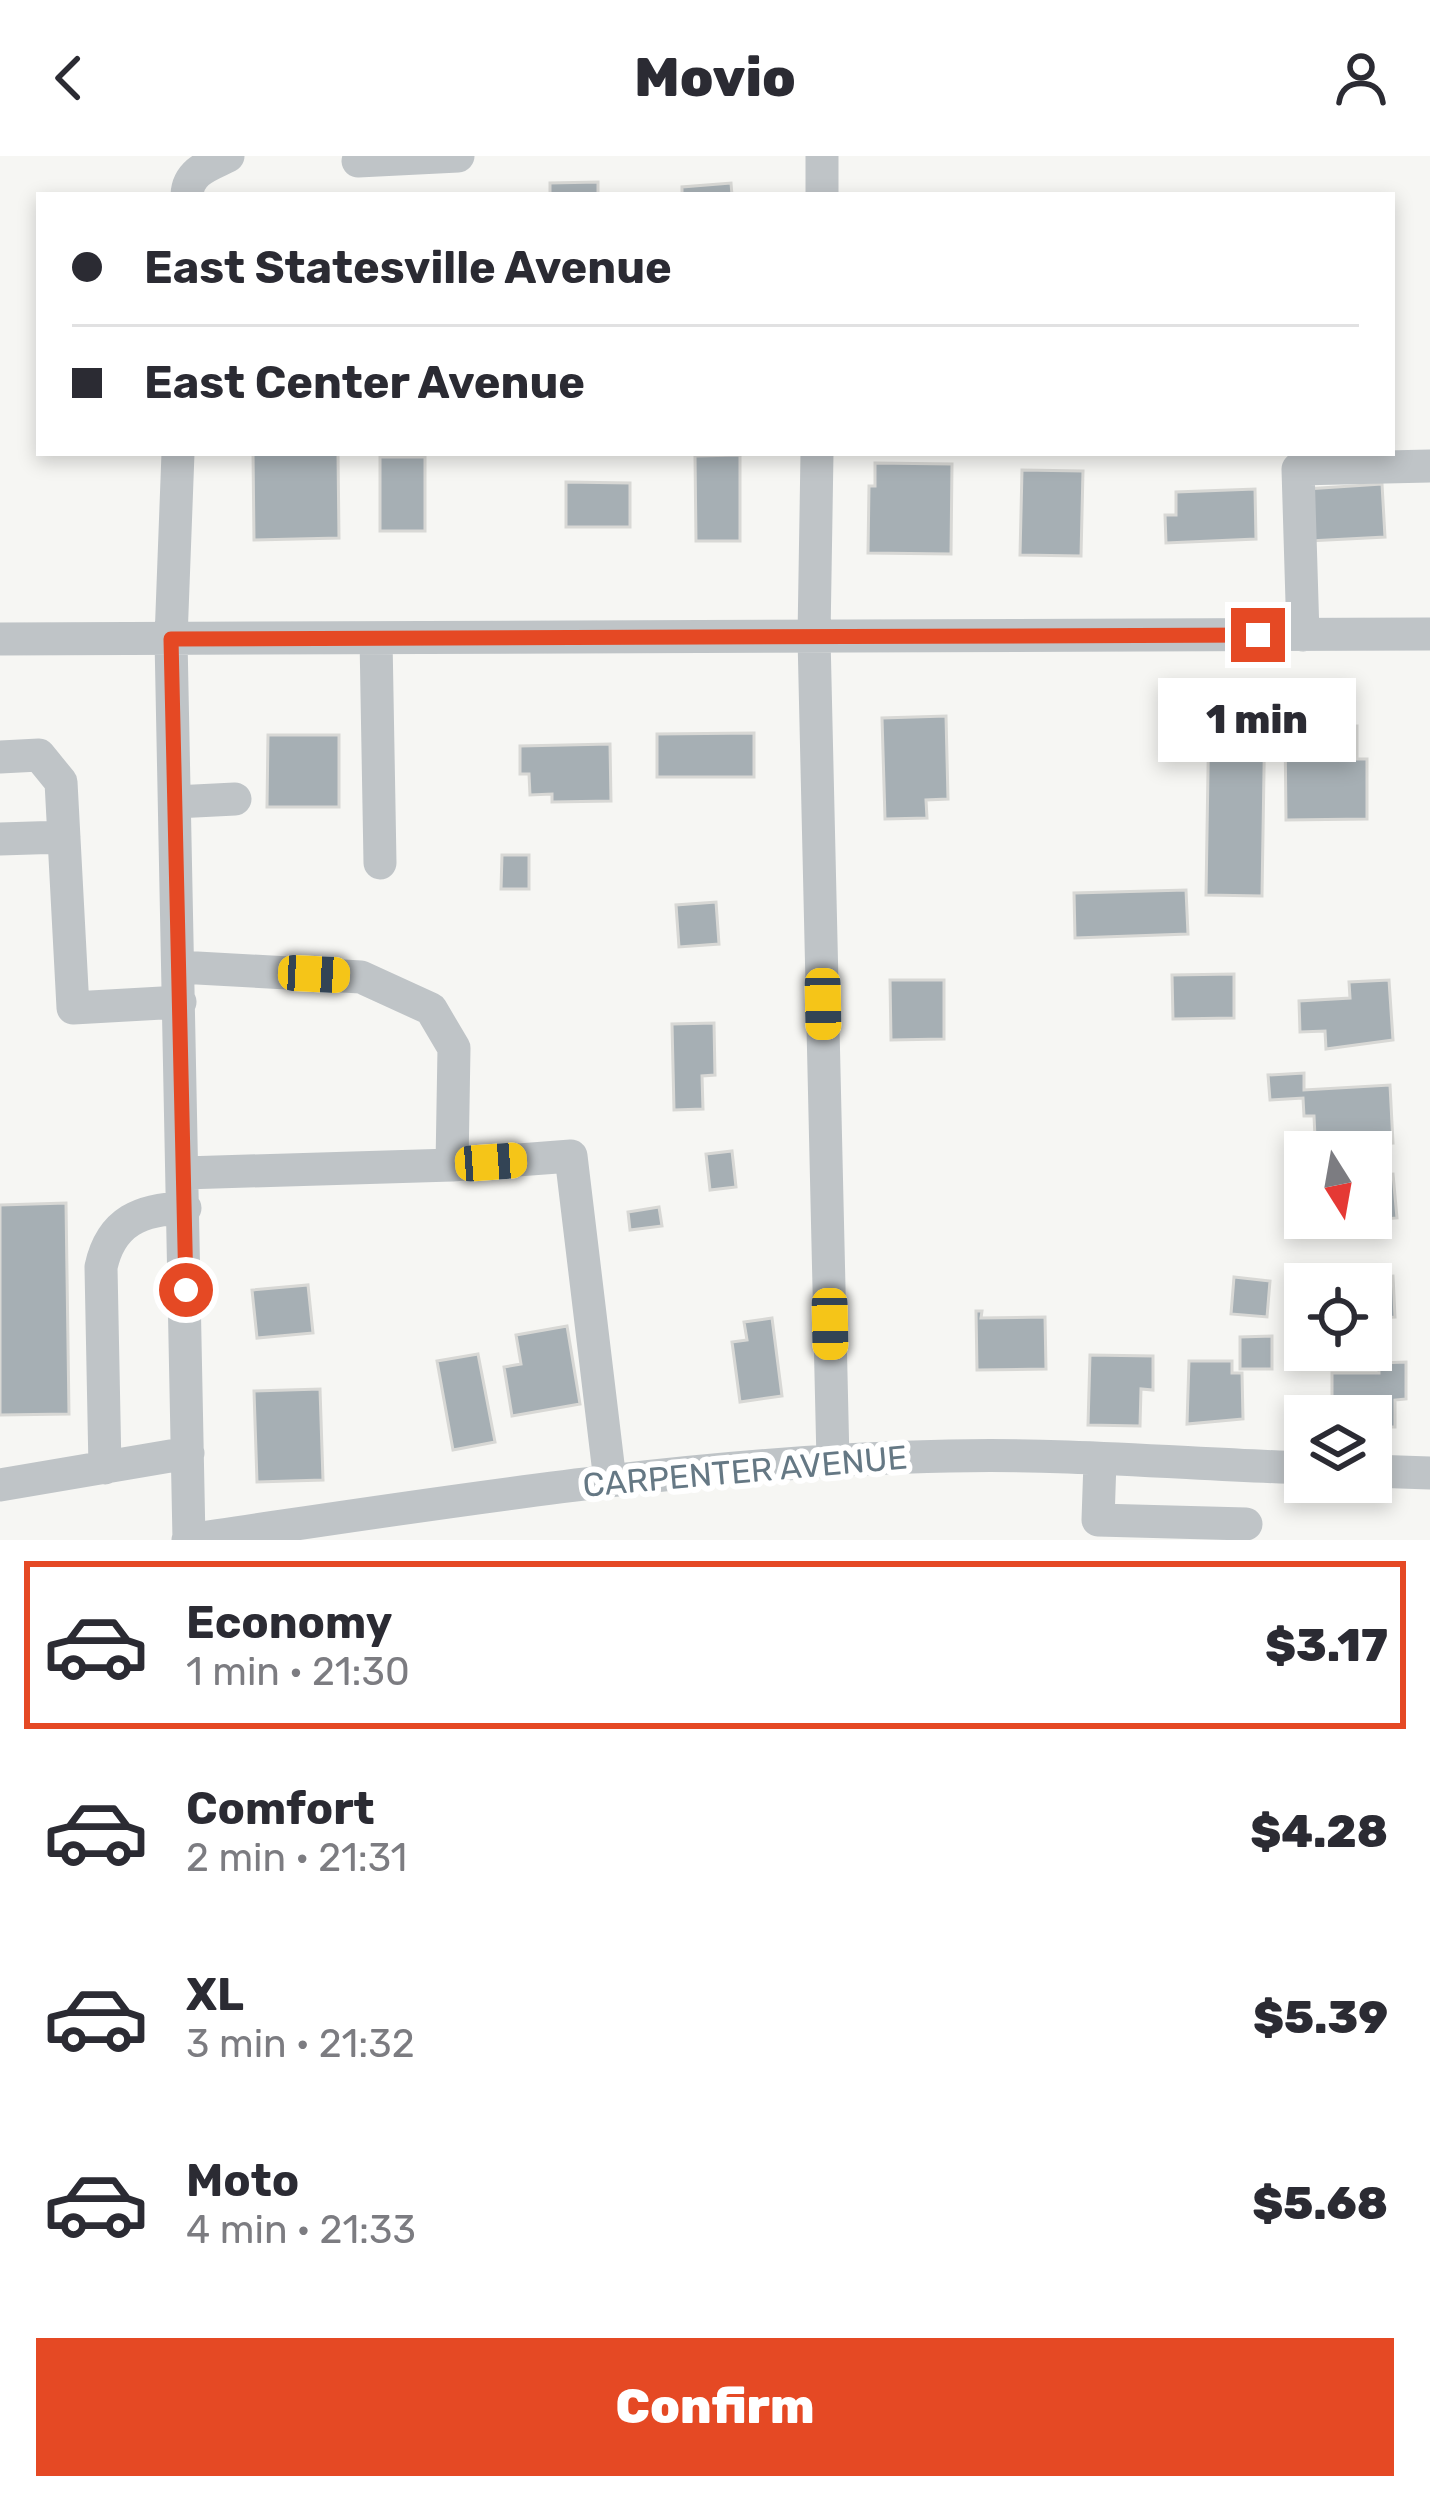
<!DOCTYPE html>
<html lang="en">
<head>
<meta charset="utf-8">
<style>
  body { margin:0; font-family:Rubik,sans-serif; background:#f2f2f3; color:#2b2b33; height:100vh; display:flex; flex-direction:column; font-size:45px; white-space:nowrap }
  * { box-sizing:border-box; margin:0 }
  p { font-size:39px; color:#7c7c81 }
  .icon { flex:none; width:66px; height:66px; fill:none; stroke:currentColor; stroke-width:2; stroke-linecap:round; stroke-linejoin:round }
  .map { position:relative; height:1384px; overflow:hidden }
  .drawer { display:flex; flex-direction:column; background:#fff; flex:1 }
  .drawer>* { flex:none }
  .guide { position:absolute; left:36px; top:36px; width:1359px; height:264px; border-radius:0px; box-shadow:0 6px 18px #0003; display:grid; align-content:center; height:264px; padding:0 36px; background:#fff }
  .needle { width:78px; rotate:169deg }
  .buttons { position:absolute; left:1284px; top:975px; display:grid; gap:24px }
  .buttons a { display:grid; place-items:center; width:108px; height:108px; border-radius:0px; background:#fff; box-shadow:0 6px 18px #0003; font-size:60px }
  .end { position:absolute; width:54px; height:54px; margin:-27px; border:15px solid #e54924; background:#fff; box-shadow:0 0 0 6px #fff }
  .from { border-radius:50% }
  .bubble { position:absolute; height:84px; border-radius:0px; background:#fff; box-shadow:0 6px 18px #0003; font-size:39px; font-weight:800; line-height:84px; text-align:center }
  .car { position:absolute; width:36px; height:72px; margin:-36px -18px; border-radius:15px; box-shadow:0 0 9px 3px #0007; background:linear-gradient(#f5c518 24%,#345 0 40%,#f5c518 0 76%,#345 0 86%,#f5c518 0) }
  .guide b { display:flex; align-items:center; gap:42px; height:114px; font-size:45px }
  .guide b+b { border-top:3px solid #e1e1e2 }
  .guide i { width:30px; height:30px; background:#2b2b33 }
  ul { padding:21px 0 0; list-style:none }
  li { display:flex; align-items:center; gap:36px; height:168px; margin:0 24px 18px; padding:0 12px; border:6px solid transparent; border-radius:0px }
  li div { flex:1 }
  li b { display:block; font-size:45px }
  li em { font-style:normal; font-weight:800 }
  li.on { border-color:#e54924 }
  li>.icon { width:108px; height:108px; stroke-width:1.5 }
  .primary-button { display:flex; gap:24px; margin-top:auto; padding:24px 36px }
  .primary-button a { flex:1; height:138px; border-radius:0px; background:#e54924; color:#fff; font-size:48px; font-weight:800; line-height:138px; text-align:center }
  header { display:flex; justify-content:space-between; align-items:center; height:156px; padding:0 36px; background:#fff; font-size:54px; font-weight:800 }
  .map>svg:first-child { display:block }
  .building { fill:#a6afb4; stroke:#d8d8d5; stroke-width:3 }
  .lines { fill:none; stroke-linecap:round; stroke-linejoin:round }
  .minor { stroke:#bfc4c7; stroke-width:33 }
  .route { stroke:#e54924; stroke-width:15 }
  .labels { text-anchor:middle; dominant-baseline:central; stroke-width:12; stroke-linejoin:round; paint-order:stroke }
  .street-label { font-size:33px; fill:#657884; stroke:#fff }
</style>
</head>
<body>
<header><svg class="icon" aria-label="back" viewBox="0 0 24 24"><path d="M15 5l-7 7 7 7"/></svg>Movio<svg class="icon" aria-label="person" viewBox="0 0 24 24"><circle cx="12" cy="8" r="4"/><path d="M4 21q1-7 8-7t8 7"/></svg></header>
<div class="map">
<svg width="1430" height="1384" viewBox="0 0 1430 1384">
  <rect width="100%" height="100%" fill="#f6f6f3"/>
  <path class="building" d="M598,26V39H550V27Z
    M731,27L732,39H682V31Z
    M253,297H338L339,382L254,384Z
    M740,299V385H696L695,300Z
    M380,301H425V375H380Z
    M875,307L952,308L951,398L868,397L869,330H875Z
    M1022,314L1083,315L1081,400L1020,399Z
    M566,326L630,327V371H566Z
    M1382,328L1385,381L1309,385L1306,333Z
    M1255,333L1256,383L1166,387L1165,359H1176V336Z
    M1209,552L1265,553L1262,740L1206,739Z
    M946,560L948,643L926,644L927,662L885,663L882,562Z
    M1357,570V603H1367V663L1286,664L1285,571Z
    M754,577V621H657V578Z
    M268,579H339V651H267Z
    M610,588L611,645L552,646V638L530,639L529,618H520V590Z
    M502,699H529V733H501Z
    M1186,734L1188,778L1075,782L1074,737Z
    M716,746L719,788L679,791L676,749Z
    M1234,818V862L1173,863L1172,819Z
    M890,824H944V883L891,884Z
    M1389,824L1393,884L1326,893L1325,875L1300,876L1299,845L1350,842L1349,826Z
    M714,867L715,919L702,920L703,953L674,954L672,868Z
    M1304,917V934L1390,929L1393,987L1354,989L1353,979L1315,981L1314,960H1304L1303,942L1270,944L1268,919Z
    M732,995L736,1031L710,1034L706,998Z
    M1393,1018L1397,1062L1312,1069L1311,1062H1371V1019Z
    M66,1047L69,1258L0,1259V1049Z
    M659,1051L662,1070L630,1074L628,1056Z
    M1393,1120L1395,1161L1371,1162V1128H1314V1124Z
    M1234,1121L1270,1125L1267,1161L1231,1158Z
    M308,1129L313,1177L257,1182L252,1134Z
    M976,1155H982L981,1162L1045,1161L1046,1213L977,1214Z
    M772,1162L782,1240L740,1246L732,1186L747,1184L744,1166Z
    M567,1170L580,1248L512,1260L504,1211L521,1208L516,1179Z
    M1272,1180V1213H1240V1181Z
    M478,1198L495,1286L453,1294L437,1205Z
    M1090,1199L1153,1200V1234L1141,1233L1140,1270L1088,1269Z
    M1189,1205H1232V1217H1242L1243,1263L1187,1268Z
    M1406,1206V1243L1395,1244V1271H1371V1260H1332V1217H1379V1207Z
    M320,1233L323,1324L257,1326L254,1235Z"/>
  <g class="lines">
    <path class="minor" d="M358,5L458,0
      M187,39C188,15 210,9 228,0
      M822,39V0
      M178,297L171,483L189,1384
      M817,297L814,481L833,1305
      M1303,479L1298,313L1430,310
      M376,482L380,707
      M0,483L1430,478
      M0,601L39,599L61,626L73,852L180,846
      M175,646L235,643
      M0,683L64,681
      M179,811L361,821L431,853L454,892L452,1009L184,1017
      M452,1009L571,1000L610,1325
      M1100,1305L1098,1364L1246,1368
      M105,1312L101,1111C111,1065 141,1053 185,1052
      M1371,1315L1430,1317
      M0,1329L188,1297
      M188,1384C440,1347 694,1305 949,1300C1067,1297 1187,1308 1305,1312"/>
  </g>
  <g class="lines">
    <path class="route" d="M186,1134L171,483L1258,479"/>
  </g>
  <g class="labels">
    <g class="street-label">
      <text transform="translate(745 1315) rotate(-5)">CARPENTER AVENUE</text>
    </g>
  </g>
</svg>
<div class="buttons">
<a><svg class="needle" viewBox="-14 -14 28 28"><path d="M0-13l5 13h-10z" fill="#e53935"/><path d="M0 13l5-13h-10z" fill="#7c7c81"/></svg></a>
<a><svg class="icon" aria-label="locate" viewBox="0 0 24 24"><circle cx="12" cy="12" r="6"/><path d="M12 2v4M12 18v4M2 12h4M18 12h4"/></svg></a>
<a><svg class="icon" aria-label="layers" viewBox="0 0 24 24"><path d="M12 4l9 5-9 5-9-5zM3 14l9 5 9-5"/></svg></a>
</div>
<i class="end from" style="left:186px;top:1134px"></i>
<i class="end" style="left:1258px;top:479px"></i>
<div class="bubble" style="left:1158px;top:522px;width:198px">1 min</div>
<i class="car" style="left:314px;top:818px;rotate:93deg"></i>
<i class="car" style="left:823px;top:848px;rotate:179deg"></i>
<i class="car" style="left:491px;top:1006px;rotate:86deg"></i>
<i class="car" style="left:830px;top:1168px;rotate:179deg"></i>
<div class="guide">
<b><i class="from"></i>East Statesville Avenue</b>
<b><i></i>East Center Avenue</b>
</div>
</div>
<section class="drawer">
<ul>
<li class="on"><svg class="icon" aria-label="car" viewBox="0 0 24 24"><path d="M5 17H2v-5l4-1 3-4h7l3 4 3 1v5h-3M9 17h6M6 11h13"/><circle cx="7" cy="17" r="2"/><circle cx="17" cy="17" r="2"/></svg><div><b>Economy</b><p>1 min · 21:30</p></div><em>$3.17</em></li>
<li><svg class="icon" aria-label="car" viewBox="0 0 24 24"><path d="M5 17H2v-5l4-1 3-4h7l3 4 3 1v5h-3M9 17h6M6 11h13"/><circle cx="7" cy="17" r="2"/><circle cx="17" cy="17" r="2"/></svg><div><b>Comfort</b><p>2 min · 21:31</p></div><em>$4.28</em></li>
<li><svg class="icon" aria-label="car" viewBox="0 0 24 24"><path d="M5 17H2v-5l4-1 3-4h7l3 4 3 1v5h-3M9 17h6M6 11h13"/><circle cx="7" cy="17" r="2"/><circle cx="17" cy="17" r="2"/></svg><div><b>XL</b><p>3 min · 21:32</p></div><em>$5.39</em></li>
<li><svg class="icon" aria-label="car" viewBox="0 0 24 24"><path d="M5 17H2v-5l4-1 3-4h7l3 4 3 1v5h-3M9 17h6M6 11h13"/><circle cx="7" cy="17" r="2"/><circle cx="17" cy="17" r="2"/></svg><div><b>Moto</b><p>4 min · 21:33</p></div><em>$5.68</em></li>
</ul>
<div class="primary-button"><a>Confirm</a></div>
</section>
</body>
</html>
